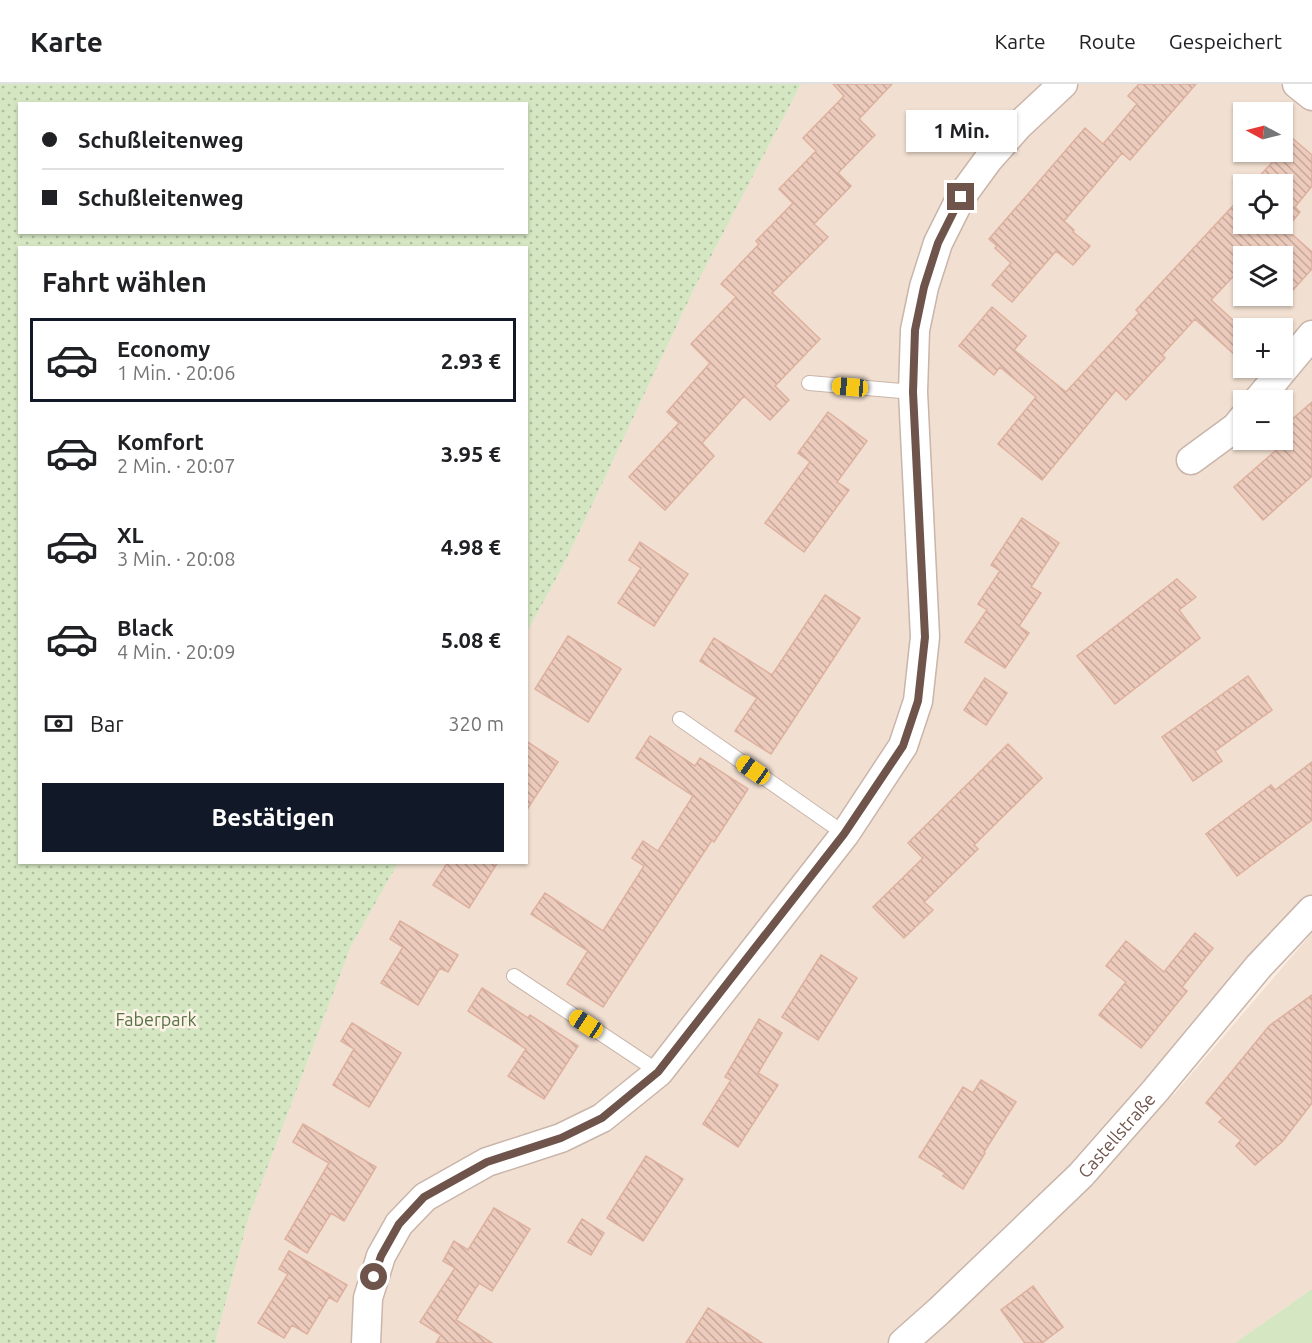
<!DOCTYPE html>
<html lang="de">
<head>
<meta charset="utf-8">
<style>
  body { margin:0; font-family:Ubuntu,sans-serif; background:#f6f6f6; color:#202124; height:100vh; display:flex; flex-direction:column; font-size:22px; white-space:nowrap }
  * { box-sizing:border-box; margin:0 }
  p { font-size:20px; color:#757577 }
  .icon { flex:none; width:33px; height:33px; fill:none; stroke:currentColor; stroke-width:2; stroke-linecap:round; stroke-linejoin:round }
  .map { position:relative; flex:1; overflow:hidden }
  .panel { position:absolute; left:18px; top:162px; width:510px; height:618px; display:flex; flex-direction:column; background:#fff; border-radius:0px; box-shadow:0 2px 4px #0004 }
  .panel>* { flex:none }
  .guide { position:absolute; left:18px; top:18px; width:510px; height:132px; border-radius:0px; box-shadow:0 2px 4px #0004; display:grid; align-content:center; height:132px; padding:0 24px; background:#fff }
  .needle { width:39px; rotate:277deg }
  .tools { position:absolute; left:1233px; top:18px; display:grid; gap:12px }
  .tools a { display:grid; place-items:center; width:60px; height:60px; border-radius:0px; background:#fff; box-shadow:0 2px 4px #0004; font-size:30px }
  .end { position:absolute; width:27px; height:27px; margin:-14px; border:8px solid #6f544b; background:#fff; box-shadow:0 0 0 3px #fff }
  .from { border-radius:50% }
  .bubble { position:absolute; height:42px; border-radius:0px; background:#fff; box-shadow:0 2px 4px #0004; font-size:20px; font-weight:700; line-height:42px; text-align:center }
  .car { position:absolute; width:18px; height:36px; margin:-18px -9px; border-radius:8px; box-shadow:0 0 4px 2px #0007; background:linear-gradient(#f5c518 24%,#345 0 40%,#f5c518 0 76%,#345 0 86%,#f5c518 0) }
  .guide b { display:flex; align-items:center; gap:21px; height:57px; font-size:22px }
  .guide b+b { border-top:2px solid #e0e0e0 }
  .guide i { width:15px; height:15px; background:#202124 }
  ul { padding:0; list-style:none }
  li { display:flex; align-items:center; gap:18px; height:84px; margin:0 12px 9px; padding:0 12px; border:3px solid transparent; border-radius:0px }
  li div { flex:1 }
  li b { display:block; font-size:22px }
  li em { font-style:normal; font-weight:700 }
  li.current { border-color:#111827 }
  li>.icon { width:54px; height:54px; stroke-width:1.5 }
  h2 { padding:0 24px; font-size:27px; line-height:72px }
  .pay { display:flex; align-items:center; gap:15px; height:66px; padding:0 24px; font-size:22px }
  .pay p { margin-inline-start:auto }
  .primary-button { display:flex; gap:12px; margin-top:auto; padding:12px 24px }
  .primary-button a { flex:1; height:69px; border-radius:0px; background:#111827; color:#fff; font-size:24px; font-weight:700; line-height:69px; text-align:center }
  header { display:flex; align-items:center; gap:36px; box-sizing:border-box; height:84px; padding:0 30px; background:#fff; border-bottom:2px solid #e0e0e0 }
  header strong { font-size:28px }
  nav { display:flex; gap:33px; margin-inline-start:auto; font-size:21px }
  .map>svg:first-child { display:block }
  .residential { fill:#f1dfd1; fill-rule:evenodd }
  .grass { fill:#d4e6c2 }
  .park { fill:url(#park-dots); fill-rule:evenodd }
  .building { fill:url(#building-back-hatch); stroke:#deb09e; stroke-width:1.5 }
  .lines { fill:none; stroke-linecap:round; stroke-linejoin:round }
  .lane-casing { stroke:#c9b5aa; stroke-width:16 }
  .street-casing { stroke:#c9b5aa; stroke-width:31 }
  .lane { stroke:#fff; stroke-width:14 }
  .street { stroke:#fff; stroke-width:28 }
  .route { stroke:#6f544b; stroke-width:8 }
  .labels { text-anchor:middle; dominant-baseline:central; stroke-width:5; stroke-linejoin:round; paint-order:stroke }
  .park-label { font-size:18px; fill:#577444; stroke:#fdf3e8 }
  .street-label { font-size:18px; fill:#6f544b; stroke:#fdf3e8 }
</style>
</head>
<body>
<header>
<strong>Karte</strong>
<nav><a>Karte</a><a>Route</a><a>Gespeichert</a></nav>
</header>
<div class="map">
<svg width="1312" height="1259" viewBox="0 0 1312 1259">
  <defs>
    <pattern id="park-dots" width="8" height="8" patternUnits="userSpaceOnUse" patternTransform="scale(1.5)"><rect width="8" height="8" fill="#d4e6c2"/><path d="M2 2h.1M6 6h.1" fill="none" stroke="#b0bda0" stroke-width="1.8" stroke-linecap="round"/></pattern>
    <pattern id="building-back-hatch" width="6" height="6" patternUnits="userSpaceOnUse" patternTransform="scale(1.5)"><rect width="6" height="6" fill="#edcbbc"/><path d="M-1 5l2 2M0 0l6 6M5-1l2 2" fill="none" stroke="#c4a79b"/></pattern>
  </defs>
  <rect width="100%" height="100%" fill="#faeee2"/>
  <path class="residential" d="M801,0H1312V814L1284,839L1170,1015L1312,849V1205L1235,1259H217L216,1254L249,1132L351,862L398,779L526,778L527,548L565,478L695,203ZM1244,28H1282V68H1244ZM1244,100H1282V140H1244ZM1244,172H1282V212H1244ZM1244,244H1282V284H1244ZM1244,316H1282V356H1244Z"/>
  <path class="grass" d="M1312,1205V1259H1235Z"/>
  <path class="park" d="M0,0H801L695,203L565,478L527,548L526,164H20V778L398,779L351,862L249,1132L216,1254L217,1259H0ZM20,20H526V148H20Z"/>
  <path class="building" d="M833,0H892L859,35L875,51L838,89L851,102L814,140L828,153L772,209L820,255L775,302L789,316L770,336L744,312L702,359L714,372L665,426L629,393L679,339L667,328L710,279L691,260L736,213L721,200L759,160L756,157L793,119L779,105L816,67L803,54L844,12Z
    M1139,0H1196L1130,76L1122,69L1064,137L1074,146L1073,148L1090,162L1073,181L1056,167L1012,218L992,201L1011,179L995,164L997,162L989,155L1085,44L1103,60L1137,20L1128,12Z
    M1292,54L1312,71V102L1295,123L1300,128L1286,145L1312,168V185L1282,218V172H1244V181L1211,216L1244,246V279L1195,235L1162,271L1165,274L1126,316L1116,306L1042,396L998,360L1036,313L1000,283L994,291L959,262L992,223L1026,252L1014,266L1066,308L1139,229L1136,226L1244,110V140H1282V100H1252L1282,68Z
    M1312,318V392L1263,436L1234,403L1282,361V344Z
    M828,328L867,357L837,398L849,406L804,468L765,439L810,378L798,369Z
    M1022,434L1059,459L1031,503L1041,509L1019,542L1029,549L1005,584L965,558L987,526L978,520L1000,487L991,481Z
    M640,458L688,490L654,542L618,519L641,484L629,476Z
    M1177,495L1196,513L1179,526L1200,554L1115,620L1077,572Z
    M825,511L860,534L771,670L735,647L757,614L700,577L714,554L772,591Z
    M568,552L621,585L588,638L535,605Z
    M1248,592L1272,626L1215,667L1222,677L1193,697L1162,653Z
    M985,594L1007,609L986,641L964,626Z
    M650,652L695,682L700,674L748,705L714,758L712,756L603,923L567,900L588,867L531,830L545,809L603,847L644,782L632,774L643,757L658,767L693,712L636,674Z
    M526,657L558,678L526,727Z
    M1008,660L1042,694L974,761L978,765L924,818L933,826L904,854L873,823L923,774L908,759Z
    M1312,678V736L1237,792L1206,750L1271,701L1275,706Z
    M448,778H498L469,824L433,801Z
    M400,837L458,871L448,888L440,884L418,921L381,899L403,863L390,855Z
    M1195,849L1213,864L1182,903L1187,907L1141,964L1099,931L1126,898L1106,882L1126,857L1164,888Z
    M821,871L857,894L818,956L782,933Z
    M482,904L528,934L530,931L578,962L544,1015L508,992L526,965L468,927Z
    M1312,911V1019L1282,1058L1255,1081L1236,1062L1241,1056L1219,1038L1223,1034L1206,1019L1269,942Z
    M759,935L782,949L758,989L778,1001L738,1063L703,1040L731,996L725,993Z
    M352,939L401,969L369,1023L333,1001L354,965L341,957Z
    M981,996L1016,1018L984,1068L985,1069L963,1105L943,1092L945,1089L919,1073L963,1003L973,1009Z
    M303,1040L376,1083L344,1137L331,1129L307,1169L285,1155L329,1079L293,1058Z
    M646,1072L683,1095L643,1157L607,1134Z
    M494,1124L530,1145L492,1207L479,1199L456,1236L492,1259H436L441,1251L420,1238L455,1184L443,1177L454,1157L468,1166Z
    M582,1135L604,1149L591,1171L568,1158Z
    M289,1167L347,1201L337,1218L329,1213L307,1250L292,1241L284,1254L258,1239L288,1190L279,1185Z
    M1033,1202L1063,1243L1042,1259H1025L1001,1226Z
    M708,1224L762,1259H686Z"/>
  <g class="lines">
    <g class="lane-casing">
      <path id="lane" d="M809,299L913,308
        M680,635L845,750
        M514,892L659,988"/>
    </g>
    <g class="street-casing">
      <g id="street">
        <path d="M1297,0L1312,12"/>
        <path d="M1258,316L1312,251"/>
        <path d="M1191,376L1236,343L1244,333"/>
        <path d="M366,1259L368,1214L381,1172L399,1140L425,1113L487,1078L561,1054L602,1034L659,988L845,750L903,662L918,617L925,553L913,308L915,246L924,203L938,159L961,113L988,76L1018,42L1063,0"/>
        <path id="s1" d="M903,1259L939,1227L1081,1091L1155,1007L1259,882L1312,826"/>
      </g>
    </g>
    <use href="#lane" class="lane"/>
    <use href="#street" class="street"/>
  </g>
  <g class="lines">
    <path class="route" d="M374,1193L381,1172L399,1140L424,1113L487,1078L561,1054L602,1034L658,988L844,750L903,662L918,617L925,553L913,308L915,246L924,203L938,159L961,113"/>
  </g>
  <g class="labels">
    <g class="park-label">
      <text x="156" y="935">Faberpark</text>
    </g>
    <g class="street-label">
      <text stroke="none"><textPath href="#s1" startOffset="298">Castellstraße</textPath></text>
    </g>
  </g>
</svg>
<div class="tools">
<a><svg class="needle" viewBox="-14 -14 28 28"><path d="M0-13l5 13h-10z" fill="#e53935"/><path d="M0 13l5-13h-10z" fill="#757577"/></svg></a>
<a><svg class="icon" aria-label="locate" viewBox="0 0 24 24"><circle cx="12" cy="12" r="6"/><path d="M12 2v4M12 18v4M2 12h4M18 12h4"/></svg></a>
<a><svg class="icon" aria-label="layers" viewBox="0 0 24 24"><path d="M12 4l9 5-9 5-9-5zM3 14l9 5 9-5"/></svg></a>
<a>+</a>
<a>−</a>
</div>
<i class="end from" style="left:374px;top:1193px"></i>
<i class="end" style="left:961px;top:113px"></i>
<div class="bubble" style="left:906px;top:26px;width:111px">1 Min.</div>
<i class="car" style="left:850px;top:303px;rotate:275deg"></i>
<i class="car" style="left:753px;top:686px;rotate:305deg"></i>
<i class="car" style="left:586px;top:940px;rotate:303deg"></i>
<div class="guide">
<b><i class="from"></i>Schußleitenweg</b>
<b><i></i>Schußleitenweg</b>
</div>
<section class="panel">
<h2>Fahrt wählen</h2>
<ul>
<li class="current"><svg class="icon" aria-label="car" viewBox="0 0 24 24"><path d="M5 17H2v-5l4-1 3-4h7l3 4 3 1v5h-3M9 17h6M6 11h13"/><circle cx="7" cy="17" r="2"/><circle cx="17" cy="17" r="2"/></svg><div><b>Economy</b><p>1 Min. · 20:06</p></div><em>2.93 €</em></li>
<li><svg class="icon" aria-label="car" viewBox="0 0 24 24"><path d="M5 17H2v-5l4-1 3-4h7l3 4 3 1v5h-3M9 17h6M6 11h13"/><circle cx="7" cy="17" r="2"/><circle cx="17" cy="17" r="2"/></svg><div><b>Komfort</b><p>2 Min. · 20:07</p></div><em>3.95 €</em></li>
<li><svg class="icon" aria-label="car" viewBox="0 0 24 24"><path d="M5 17H2v-5l4-1 3-4h7l3 4 3 1v5h-3M9 17h6M6 11h13"/><circle cx="7" cy="17" r="2"/><circle cx="17" cy="17" r="2"/></svg><div><b>XL</b><p>3 Min. · 20:08</p></div><em>4.98 €</em></li>
<li><svg class="icon" aria-label="car" viewBox="0 0 24 24"><path d="M5 17H2v-5l4-1 3-4h7l3 4 3 1v5h-3M9 17h6M6 11h13"/><circle cx="7" cy="17" r="2"/><circle cx="17" cy="17" r="2"/></svg><div><b>Black</b><p>4 Min. · 20:09</p></div><em>5.08 €</em></li>
</ul>
<div class="pay"><svg class="icon" aria-label="cash" viewBox="0 0 24 24"><path d="M3 7h18v10H3z"/><circle cx="12" cy="12" r="2"/></svg>Bar<p>320 m</p></div>
<div class="primary-button"><a>Bestätigen</a></div>
</section>
</div>
</body>
</html>
